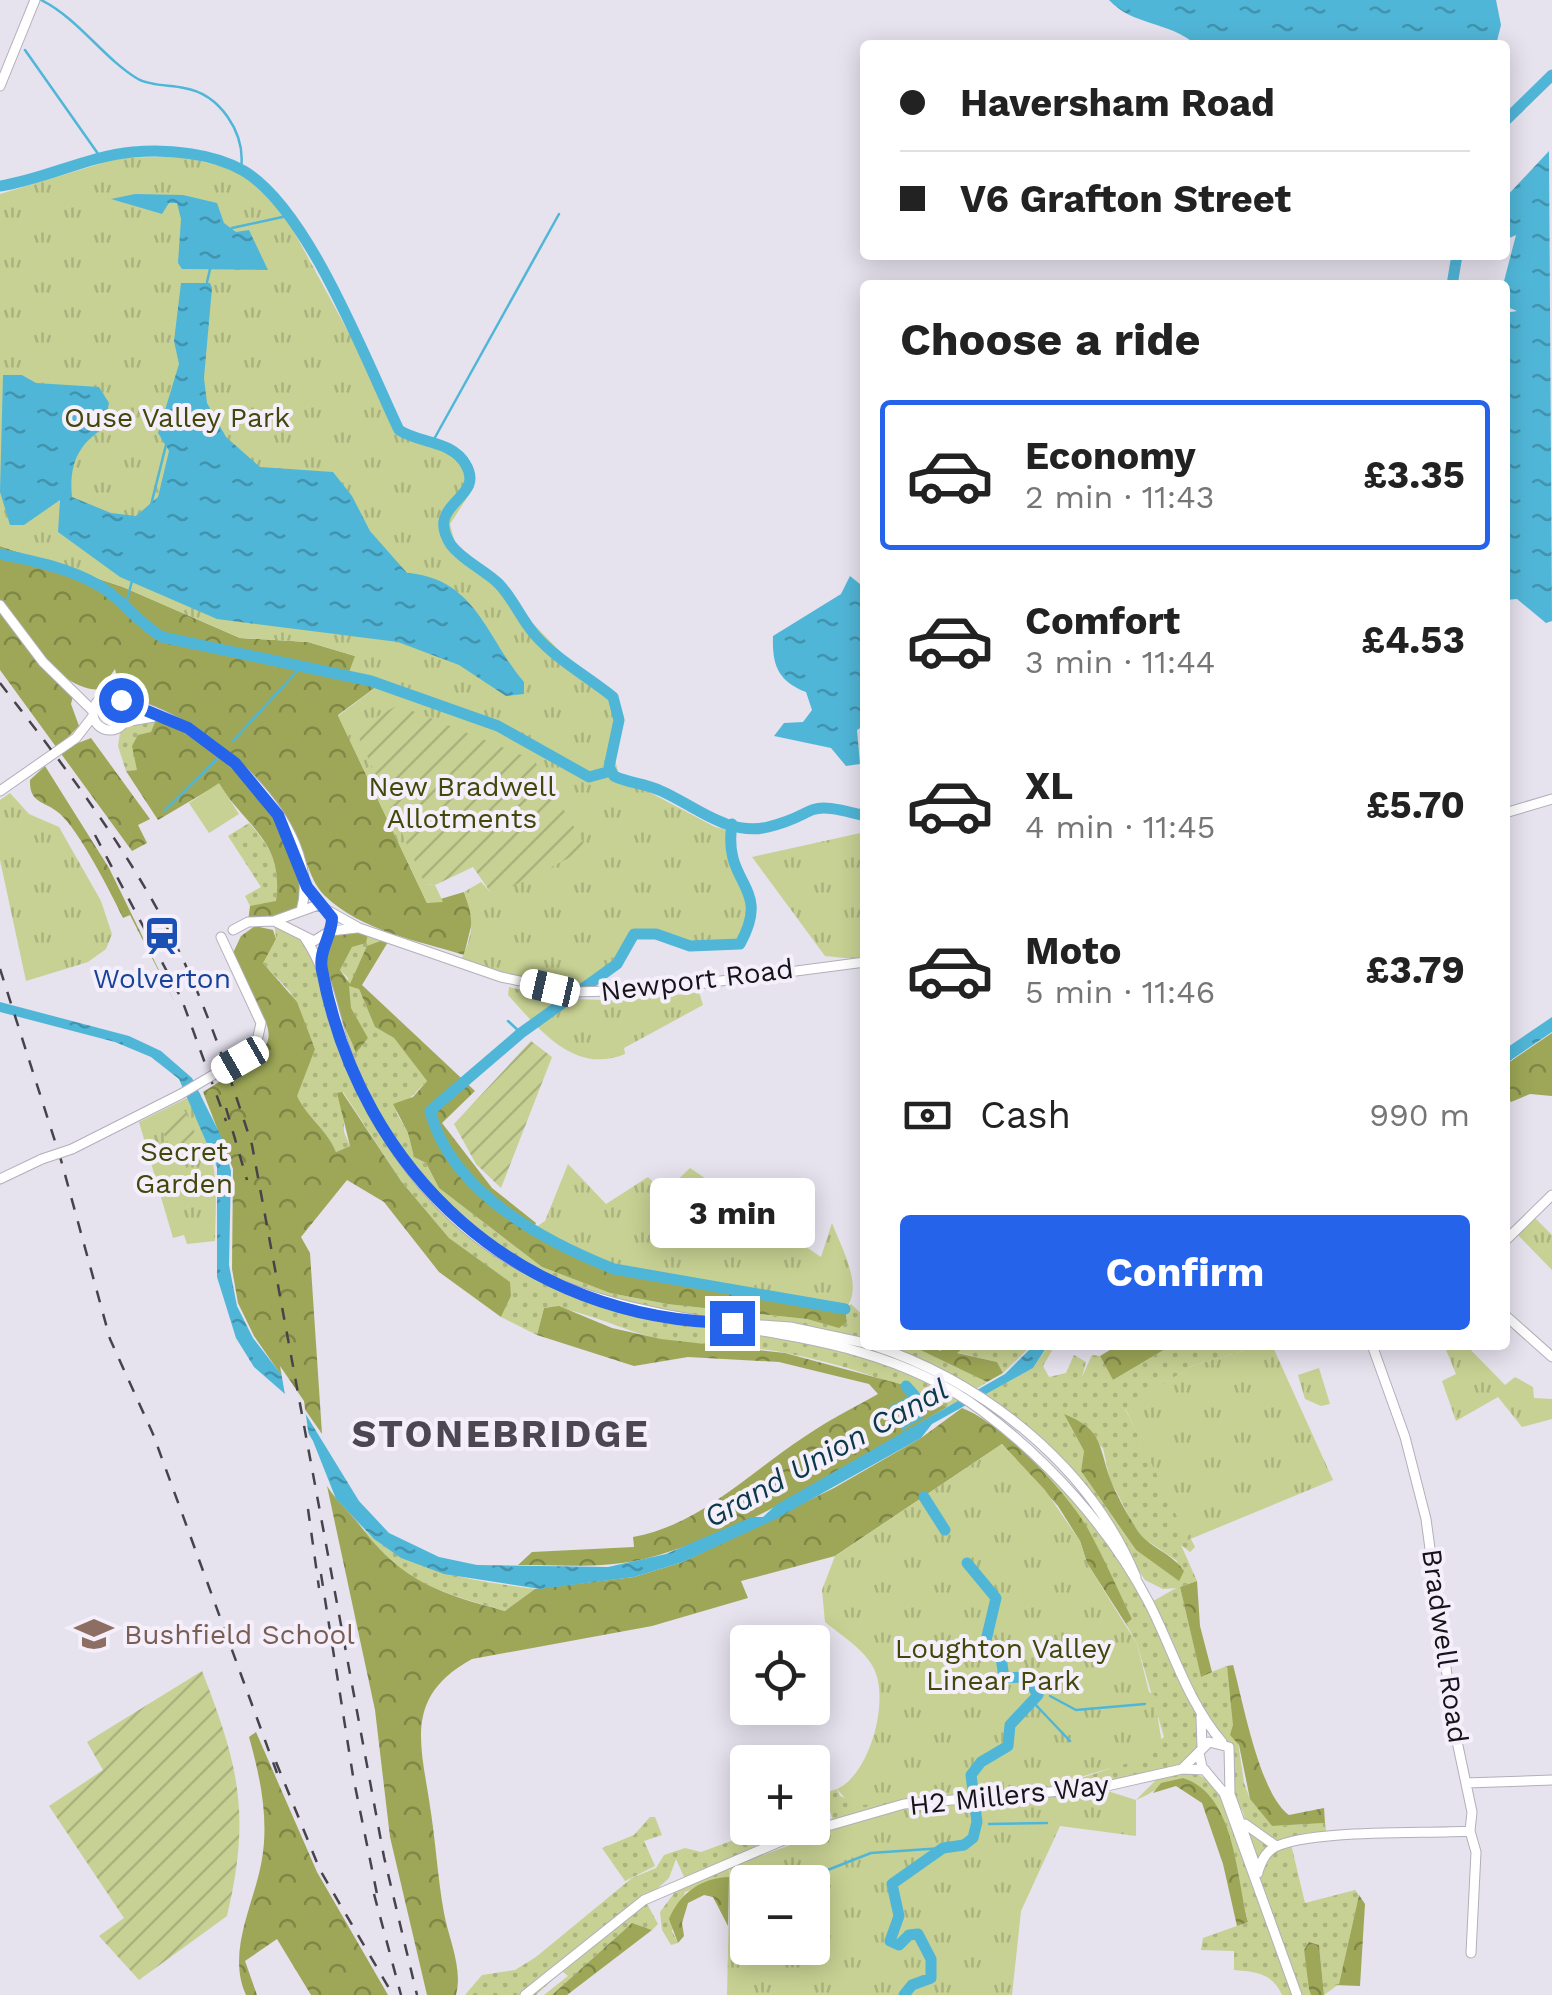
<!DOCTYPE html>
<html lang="en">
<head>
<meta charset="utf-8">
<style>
  body { margin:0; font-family:"Work Sans",sans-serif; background:#f2f2f2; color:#222; height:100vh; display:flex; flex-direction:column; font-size:38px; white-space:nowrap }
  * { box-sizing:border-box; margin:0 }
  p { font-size:32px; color:#767676 }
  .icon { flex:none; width:55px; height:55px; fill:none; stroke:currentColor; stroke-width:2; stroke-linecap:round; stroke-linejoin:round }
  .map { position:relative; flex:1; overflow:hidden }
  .drawer { position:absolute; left:860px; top:280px; width:650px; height:1070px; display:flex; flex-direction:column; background:#fff; border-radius:10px; box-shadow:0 5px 25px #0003 }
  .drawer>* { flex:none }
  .top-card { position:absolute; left:860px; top:40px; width:650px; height:220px; border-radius:10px; box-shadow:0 5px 25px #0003; display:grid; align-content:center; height:220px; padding:0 40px; background:#fff }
  .fabs { position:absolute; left:730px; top:1625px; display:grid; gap:20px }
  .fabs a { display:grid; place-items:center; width:100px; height:100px; border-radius:10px; background:#fff; box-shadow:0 5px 25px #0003; font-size:50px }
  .end { position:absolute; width:45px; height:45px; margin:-22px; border:12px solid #2563eb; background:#fff; box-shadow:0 0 0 5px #fff }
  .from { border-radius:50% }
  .bubble { position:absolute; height:70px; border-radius:10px; background:#fff; box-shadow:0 5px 25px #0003; font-size:32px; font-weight:700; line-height:70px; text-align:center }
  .car { position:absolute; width:30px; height:60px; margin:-30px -15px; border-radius:12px; box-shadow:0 0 8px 2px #0007; background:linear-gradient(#fff 24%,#345 0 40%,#fff 0 76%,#345 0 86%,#fff 0) }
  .top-card b { display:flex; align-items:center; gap:35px; height:95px; font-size:38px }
  .top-card b+b { border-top:2px solid #e0e0e0 }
  .top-card i { width:25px; height:25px; background:#222 }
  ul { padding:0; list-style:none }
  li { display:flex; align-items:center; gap:30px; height:150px; margin:0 20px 15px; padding:0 20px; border:5px solid transparent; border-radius:10px }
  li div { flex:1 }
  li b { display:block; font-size:38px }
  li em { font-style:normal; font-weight:700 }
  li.active { border-color:#2563eb }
  li>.icon { width:90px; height:90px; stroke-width:1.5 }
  h2 { padding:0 40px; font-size:45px; line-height:120px }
  .pay { display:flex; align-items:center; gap:25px; height:110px; padding:0 40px; font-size:38px }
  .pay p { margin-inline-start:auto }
  .button { display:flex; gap:20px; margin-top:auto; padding:20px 40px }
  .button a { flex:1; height:115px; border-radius:10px; background:#2563eb; color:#fff; font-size:40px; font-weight:700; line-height:115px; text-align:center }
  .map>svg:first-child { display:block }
  .grass { fill:url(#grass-dots); fill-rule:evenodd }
  .forest { fill:url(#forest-crowns) }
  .park { fill:url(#park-tufts); fill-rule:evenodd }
  .garden { fill:url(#garden-furrows) }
  .pitch { fill:#c7d193 }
  .water { fill:url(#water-ripples) }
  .pier { fill:#e6e2ee }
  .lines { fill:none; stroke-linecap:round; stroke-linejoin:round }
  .stream { stroke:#50b6d8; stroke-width:2.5 }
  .river { stroke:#50b6d8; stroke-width:11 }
  .tertiary-casing { stroke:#b3afba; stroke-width:11 }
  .tertiary { stroke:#fff; stroke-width:9 }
  .rail { stroke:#46444a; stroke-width:2.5; stroke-dasharray:12 12; stroke-linecap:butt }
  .tertiary-bridge-casing { stroke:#b3afba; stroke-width:11; stroke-linecap:butt }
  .tertiary-bridge { stroke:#fff; stroke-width:9 }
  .route { stroke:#2563eb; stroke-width:12 }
  .labels { text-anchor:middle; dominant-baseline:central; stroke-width:8; stroke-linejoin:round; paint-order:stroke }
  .park-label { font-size:28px; fill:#414809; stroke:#f4effb }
  .transit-label { font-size:28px; fill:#164399; stroke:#f4effb }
  .street-label { font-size:28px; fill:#151418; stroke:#f4effb }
  .education-label { font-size:28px; fill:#785e54; stroke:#f4effb; text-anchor:start }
  .water-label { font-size:30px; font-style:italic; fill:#0a3947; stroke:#f4effb }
  .district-label { font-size:38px; font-weight:bold; letter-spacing:2.5px; fill:#4c4852; stroke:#f4effb }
</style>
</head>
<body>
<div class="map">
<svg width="1552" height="1995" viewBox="0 0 1552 1995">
  <defs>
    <pattern id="grass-dots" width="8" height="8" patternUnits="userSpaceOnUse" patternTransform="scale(2.5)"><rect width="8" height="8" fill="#c7d193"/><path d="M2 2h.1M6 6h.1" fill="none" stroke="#aab37e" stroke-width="1.8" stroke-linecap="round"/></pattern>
    <pattern id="forest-crowns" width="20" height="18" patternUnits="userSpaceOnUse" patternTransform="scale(2.5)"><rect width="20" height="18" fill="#9da757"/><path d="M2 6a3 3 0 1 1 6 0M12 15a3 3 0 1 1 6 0" fill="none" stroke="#7f8747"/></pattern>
    <pattern id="park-tufts" width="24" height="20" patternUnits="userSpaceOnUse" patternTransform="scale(2.5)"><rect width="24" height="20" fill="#c7d193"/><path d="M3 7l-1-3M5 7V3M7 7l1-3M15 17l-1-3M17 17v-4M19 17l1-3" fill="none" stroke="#aab37e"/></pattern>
    <pattern id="garden-furrows" width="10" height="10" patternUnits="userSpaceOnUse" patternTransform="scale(2.5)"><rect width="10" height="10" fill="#c7d193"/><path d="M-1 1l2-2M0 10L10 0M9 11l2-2" fill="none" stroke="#aab37e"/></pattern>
    <pattern id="water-ripples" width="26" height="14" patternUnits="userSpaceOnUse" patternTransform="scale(2.5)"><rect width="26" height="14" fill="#50b6d8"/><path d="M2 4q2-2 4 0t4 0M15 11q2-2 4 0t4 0" fill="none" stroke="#4193ae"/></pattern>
  </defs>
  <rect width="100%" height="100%" fill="#e6e2ee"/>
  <path class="grass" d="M157,717L137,770L126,771L118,746L121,726Z
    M249,823C272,847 281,868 276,902L250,906L245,896L261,887L228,836Z
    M274,921L305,938L356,1052L368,1038L350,1008L348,978L340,970L352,946L369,930L382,934L359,989L375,1027L394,1038L427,1081L396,1112L408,1133L414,1157L426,1163L439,1188L542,1267L610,1293L667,1304L807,1319L838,1327L847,1322L845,1309L851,1304L865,1317V1343L753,1323L893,1364L965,1398L947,1407C896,1382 842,1364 786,1353C743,1344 698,1347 655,1338C625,1331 569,1304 544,1308L537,1335L501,1317L511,1296L509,1282L449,1238L401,1181L343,1092L344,1132L350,1146L336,1152C327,1129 307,1118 296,1096L315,1048L290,992L262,962L276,939Z
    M872,1345H910L987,1382L970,1393Z
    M967,1345H1032L1003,1373L997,1362L955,1352Z
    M1049,1345H1063L1054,1347L1043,1366L1049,1377L1066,1373L1074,1355L1086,1362L1082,1377L1092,1355L1100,1356L1113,1380L1172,1345H1263L1192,1366L1125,1409L1195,1547L1190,1552L1181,1545L1197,1581L1180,1587L1201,1676L1227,1666L1244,1783L1250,1799L1272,1826L1325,1823L1327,1838L1291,1844L1305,1903L1355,1890L1359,1895L1339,1984L1324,1995L1319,1945L1310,1942L1304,1950L1311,1995H1282C1272,1973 1257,1972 1234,1970V1951L1201,1950L1203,1938L1248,1922L1225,1823L1183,1778C1163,1782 1154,1793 1136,1800L1159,1777L834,1823L826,1800L813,1820L815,1796L837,1789L840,1796C873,1810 887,1799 922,1795C1010,1786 1091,1795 1164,1737L1137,1644L1126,1624L1132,1619L1086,1526L999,1432L1005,1428L1072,1493L1150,1603L1176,1588L1163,1589L1145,1580L1111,1528L1052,1455L979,1397L1033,1368ZM1065,1416L1103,1448L1110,1480L1139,1535L1177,1561L1178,1580L1136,1550L1081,1471L1084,1451ZM1201,1719L1232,1760L1230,1794L1243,1812L1258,1872L1220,1784L1183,1769L1202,1747Z
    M364,1530C412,1574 472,1580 535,1589L506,1611C462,1599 381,1577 364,1530Z
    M650,1817H655L662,1835L644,1841L655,1866L625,1881L602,1848L634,1835Z
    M767,1828H800L760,1843L730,1862L729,1877L685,1892L672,1931L678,1943L671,1945L662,1930L660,1912L685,1879L676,1859L669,1878L645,1900L658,1924L652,1930L632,1923L552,1995H544L568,1976L562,1971L536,1995H465L482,1975L515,1970L536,1957L632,1878L656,1868L664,1855L685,1848L701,1852Z"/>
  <path class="forest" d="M0,546L123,587L240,638L308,642L355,656L380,684L338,715L427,903L464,892L473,918L464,955C416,940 361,931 324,895C307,877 304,846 291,825C249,753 198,728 125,694L119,687L115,669L101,689C71,696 5,630 0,601C0,584 0,564 0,546Z
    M0,610L73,696L71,704L79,726L67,738L73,745L91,738L150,819L138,825L147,843L132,851L0,670Z
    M157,717L225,754L278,815L300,864V912L248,922L250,906L276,901C284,841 248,829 219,784L158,820L126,771L137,770L132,746L138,735L151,732Z
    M45,766L109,868L175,1003L130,915L123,918C111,893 79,830 59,813C45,801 29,804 30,780Z
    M255,926L273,930L276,939L263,963L297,1002L315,1049L297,1096C307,1118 327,1129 336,1152L350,1146L337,1093L342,1092L401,1181L449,1238L510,1282L511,1296L501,1317L439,1272L384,1202L347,1180L301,1237L310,1253L322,1434L254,1336L238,1303L232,1269L233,1169L203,1092C302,1031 269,1045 233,953L241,936Z
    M369,930L366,943L352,947L340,970L350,984L367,946L391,937L362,985L475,1091L442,1123L492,1188L536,1223L533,1229L614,1269L845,1309L847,1322L839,1328L807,1319L667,1304L610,1293L542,1267L439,1188L426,1163L414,1157L408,1133L393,1104L413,1097L427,1081L394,1038L375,1027L359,989L349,986L351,1008L368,1038L356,1053C340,1011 313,980 329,934Z
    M1552,1033V1096L1530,1094L1511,1102L1505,1095V1065Z
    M559,1306L612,1328L661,1339L785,1353L900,1384L947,1407C852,1463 755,1529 648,1558C606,1569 561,1565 518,1565L532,1552L634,1547L633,1537C700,1525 748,1474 804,1437C827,1421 853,1408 878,1394L869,1384L779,1362L688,1357L634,1366L537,1335L544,1308Z
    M910,1345H932L940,1351L949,1345H967L957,1353L997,1362L1003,1373L987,1382Z
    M1118,1345H1172L1113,1380L1100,1356Z
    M962,1408C1002,1423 1067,1492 1088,1529C1104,1558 1118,1590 1132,1619L1126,1624L1087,1563L1080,1541L1058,1506L1002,1444L835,1556L741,1581L748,1598L652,1626L472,1659C401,1698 422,1747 431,1813C436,1846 438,1880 444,1913C449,1940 463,1968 456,1995H427L390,1837L375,1710L327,1486C337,1502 351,1513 362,1528C402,1582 442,1594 505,1611L535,1589L634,1577L683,1562L834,1488L921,1438Z
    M1064,1414C1104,1430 1098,1446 1111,1481C1117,1497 1128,1515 1137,1530C1148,1547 1172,1553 1184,1571L1179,1581L1136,1550L1081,1471L1084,1451Z
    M1197,1581L1200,1626L1212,1672L1201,1677L1180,1587Z
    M1233,1665C1243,1701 1259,1793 1289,1815L1324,1808L1325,1823L1272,1826L1250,1799L1239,1745L1230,1735L1233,1725L1227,1666Z
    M256,1732L317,1872L388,1995H311L277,1939L245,1961L257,1995H246C226,1951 255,1903 262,1859C269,1818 260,1776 249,1737Z
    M1183,1778C1235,1794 1236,1876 1248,1922L1237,1926L1223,1864L1202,1803L1176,1786L1153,1793L1161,1783Z
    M729,1877L728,1926L713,1897L704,1895L688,1903L682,1923L684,1936L678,1943L669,1919C680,1893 701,1878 729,1877Z
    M1359,1895L1365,1904L1360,1986L1334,1985L1339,1984Z
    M632,1923L652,1930L567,1995H552Z
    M1309,1942L1319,1945L1324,1995H1311L1309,1989L1304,1950Z"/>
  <path class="park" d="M180,156L245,172L271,189L406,439L445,450L468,466L474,487L450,524L455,543L582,674L618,699L623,716L614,756L619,776L715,827L731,831C725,886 772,887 740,944L690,946L639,931L617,964L575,993L461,960C474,933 474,919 464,892L481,882L493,895L534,760L425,884L435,885L443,902L427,903L338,716L379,685L349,672L355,656L308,642L240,638L123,587L0,546V194L119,158Z
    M10,793L29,814L59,827L101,901L112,934L106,949L88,962L26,981L0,860V800Z
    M865,832V960L825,956L752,857Z
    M509,987C580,1005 627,1002 699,992L703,1005L624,1048L625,1054C574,1075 540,1030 508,995Z
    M189,1097C218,1162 217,1172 215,1241L187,1244L184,1235L173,1238L139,1122Z
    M568,1164L606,1204L648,1177L664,1193L690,1168L821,1257L832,1223C841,1247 865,1288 845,1309C770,1293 691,1288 616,1270C586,1262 559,1244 533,1229L545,1221Z
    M1534,1217L1552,1235V1270L1517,1234Z
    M1263,1345H1272L1333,1480L1188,1540L1125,1408L1192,1366Z
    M1444,1345H1466L1505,1385L1515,1377L1533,1387L1534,1398L1552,1399V1419L1522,1427L1498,1397L1456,1421L1442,1381L1456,1374Z
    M1319,1368L1330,1404L1321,1406L1305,1399L1298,1375Z
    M1002,1444L1045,1490L1080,1541L1087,1563L1137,1644L1149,1692L1159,1698L1156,1707L1162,1744L1132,1762L1053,1785L852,1806L837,1789C869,1775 889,1704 875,1671C867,1651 842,1636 825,1622L822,1590L835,1556Z
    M1098,1788L1136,1800V1836L1060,1826L1021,1911L1012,1995H727L730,1862L763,1855L904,1804ZM748,1882H812V1948H748Z"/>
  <path class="garden" d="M398,705L534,760L587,849L493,896L473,867L435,885L425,884L355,729Z
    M531,1041L552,1057L501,1188L476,1164L454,1124Z
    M185,1111L197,1137L171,1150L159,1123Z
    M202,1671C239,1766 251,1815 227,1916L139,1980L99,1936L124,1918L49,1806L103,1770L87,1742Z"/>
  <path class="pitch" d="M219,783L239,814L209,833L189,803Z"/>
  <path class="water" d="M1109,0H1496L1501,25L1496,45H1197C1166,20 1133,26 1109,0Z
    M1549,151L1552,621L1546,623L1517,599L1505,600V313L1517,311L1505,306L1503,285L1516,235L1505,240V198Z
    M135,194L183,195L217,203L224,223L236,232L249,230L268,270L182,269L178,263L181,219L177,203H169L162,214L111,199Z
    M181,283H210L212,288L204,378L207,403L226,437L260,467L333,472L352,496L370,531L407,573C476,578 487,639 524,682V694L506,696L459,665L398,642L217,619L120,577L58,532L60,500L24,525H10L0,492L3,375H22L36,383L99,387L109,403L104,428C77,445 69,466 72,497L111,513L136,516L158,497L169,451L158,433L179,364L174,341Z
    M850,576L865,588V725L857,730L860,764L846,766L831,748L774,736L784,723L803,722L812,710L806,692C778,681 772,665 773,636L841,594Z
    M0,1002L129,1036L161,1051L192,1078L222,1138L231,1171L229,1265L237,1306L253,1338L283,1377L359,1501L389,1533L439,1557L477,1565L608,1567L666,1554L752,1517H763L776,1505L1005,1374L1034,1345H1048L1033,1368L932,1424L921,1438L776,1519L683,1562L634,1577L540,1589L444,1574L401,1558L374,1539L336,1499L313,1441L285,1394L254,1367L236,1338L217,1277V1167L179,1079L151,1057L115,1042L0,1012Z
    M1552,1017V1032L1505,1064V1049Z"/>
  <path class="pier" d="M280,1366L304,1401L311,1452L287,1406Z"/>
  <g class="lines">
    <path class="stream" d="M41,0C79,19 103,58 138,79C150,86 171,85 184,88C220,94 246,133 241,169
      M25,50L101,158
      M232,228L287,216
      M207,282L211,265
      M433,441L559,214
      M151,505L166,445
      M125,608L132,581
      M233,741L300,668
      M165,810L217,759
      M508,1021L521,1033
      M903,1428L923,1417
      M906,1433L891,1407L914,1395
      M1050,1696L1076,1710L1145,1704
      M1033,1702L1070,1741
      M989,1824L1047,1823
      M820,1873L871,1853L943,1848"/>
    <path class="river" d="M1505,121L1552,75
      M0,186C46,179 87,156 133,152C168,149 213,153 244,171C309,210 366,361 399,430C420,444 452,440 466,465C486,500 423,502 451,545C463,561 485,570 499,584C514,600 521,619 535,635C557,660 587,676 613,697L619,720L609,767L614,776C628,783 644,783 659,790C693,804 727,837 768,827C822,814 800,798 865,816
      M1452,285L1457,255
      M0,554C34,561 69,568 100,586C123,600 138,623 162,637L371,681L498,726L589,777L611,771
      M732,824C722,886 773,885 740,944L690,946L656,934H634L617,964L521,1033L430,1111C451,1191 541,1240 614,1269L845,1309
      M906,1386L914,1395V1415
      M924,1497L945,1530
      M904,1995L912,1985L931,1978V1959L918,1934L909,1935L899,1945L890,1941L899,1916L892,1884L943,1848L964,1845L973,1838L977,1822L971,1775L981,1762L1008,1746L1010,1725L1038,1695L1026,1677L1004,1678L1000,1650L984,1649L996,1598L967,1563"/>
    <g class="tertiary-casing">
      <path id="tertiary" d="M0,86L35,0
        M0,605L43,662L93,711
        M93 713a17 17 0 1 1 34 0a17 17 0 1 1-34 0Z
        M123,702C201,717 326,823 301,911
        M124,722L154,717
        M0,791L76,738L93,716
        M1505,813L1552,799
        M276,922L314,941L330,931L357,928
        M233,930L248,922L274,921L318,905L359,928L501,977L572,992L652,990L865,962
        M221,937L261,1023L255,1050
        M305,938C328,971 333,1013 346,1051C364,1103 397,1159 435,1199C590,1367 816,1287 981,1410C1048,1460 1110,1528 1149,1603C1173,1650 1187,1701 1222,1742
        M72,1149L181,1094
        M0,1179L42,1159
        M1505,1241L1552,1195
        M1505,1315L1552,1357
        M733,1323L790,1327L865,1343
        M872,1345C984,1382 1090,1466 1136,1577
        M1372,1345L1405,1437L1426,1519L1454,1727L1472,1812L1470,1831L1476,1852L1471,1953
        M1201,1717L1202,1747
        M1199,1753L1202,1767L1224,1793L1297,1995
        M1182,1769L1209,1742L1229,1747L1230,1794L1258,1873
        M1466,1783L1552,1780
        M1245,1824L1276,1846
        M1258,1872C1261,1862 1265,1852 1275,1847C1313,1829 1424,1834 1470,1831
        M525,1995L644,1900L793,1836L904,1804L1098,1788L1182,1769L1205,1770"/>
    </g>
    <use href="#tertiary" class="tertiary"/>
    <path class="rail" d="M0,683C62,763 126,846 172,937C206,1004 229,1074 252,1145L384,1857L417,1995
      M95,835L182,1000L226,1121
      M0,969L61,1160L110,1339L153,1434L277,1773
      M226,1108L247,1180
      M308,1509L319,1588
      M321,1574L353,1776L379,1904
      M276,1762L320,1870L393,1995
      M374,1894L401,1995"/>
    <g class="tertiary-bridge-casing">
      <path id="tertiary-bridge" d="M181,1094L255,1050
        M42,1159L72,1149"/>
    </g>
    <use href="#tertiary-bridge" class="tertiary-bridge"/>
  </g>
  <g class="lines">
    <path class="route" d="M121,700L188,728L235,763L278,815L307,887L332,918C332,936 318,951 322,970C361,1175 520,1320 732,1323"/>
  </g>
  <defs>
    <g id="station-bare" transform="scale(3)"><path d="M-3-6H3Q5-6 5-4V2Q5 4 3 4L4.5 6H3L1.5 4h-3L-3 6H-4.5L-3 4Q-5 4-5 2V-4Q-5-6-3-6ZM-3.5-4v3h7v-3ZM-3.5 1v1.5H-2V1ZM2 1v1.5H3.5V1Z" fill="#1a4fb4" stroke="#f4effb" stroke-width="2.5" paint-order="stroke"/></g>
    <g id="school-bare" transform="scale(3)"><path d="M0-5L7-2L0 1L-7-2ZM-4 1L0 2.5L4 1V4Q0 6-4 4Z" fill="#8d6e63" stroke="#f4effb" stroke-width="2.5" paint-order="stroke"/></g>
  </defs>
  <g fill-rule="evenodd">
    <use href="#station-bare" x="162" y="936"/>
    <use href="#school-bare" x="94" y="1634"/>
  </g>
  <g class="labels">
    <g class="park-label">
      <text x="177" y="417">Ouse Valley Park</text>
      <text x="462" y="786">New Bradwell<tspan x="462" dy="32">Allotments</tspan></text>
      <text x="184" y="1151">Secret<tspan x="184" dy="32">Garden</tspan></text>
      <text x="1003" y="1648">Loughton Valley<tspan x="1003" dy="32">Linear Park</tspan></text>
    </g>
    <g class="transit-label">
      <text x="162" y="978">Wolverton</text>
    </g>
    <g class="street-label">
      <text transform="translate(697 980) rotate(-7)">Newport Road</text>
      <text transform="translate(1445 1646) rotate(82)">Bradwell Road</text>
      <text transform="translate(1009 1795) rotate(-6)">H2 Millers Way</text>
    </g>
    <g class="education-label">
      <text x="124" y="1634">Bushfield School</text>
    </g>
    <g class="water-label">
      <text transform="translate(826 1453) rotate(-29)">Grand Union Canal</text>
    </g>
    <g class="district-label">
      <text x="501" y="1434">STONEBRIDGE</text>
    </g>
  </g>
</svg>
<div class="fabs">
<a><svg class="icon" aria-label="locate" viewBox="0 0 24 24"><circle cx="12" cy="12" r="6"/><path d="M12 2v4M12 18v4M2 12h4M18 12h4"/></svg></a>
<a>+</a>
<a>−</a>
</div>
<i class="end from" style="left:121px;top:700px"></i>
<i class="end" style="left:732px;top:1323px"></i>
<div class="bubble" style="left:650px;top:1178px;width:165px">3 min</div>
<i class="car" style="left:550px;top:988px;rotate:283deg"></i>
<i class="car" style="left:240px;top:1060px;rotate:240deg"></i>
<div class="top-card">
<b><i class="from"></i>Haversham Road</b>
<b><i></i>V6 Grafton Street</b>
</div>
<section class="drawer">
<h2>Choose a ride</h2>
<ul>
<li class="active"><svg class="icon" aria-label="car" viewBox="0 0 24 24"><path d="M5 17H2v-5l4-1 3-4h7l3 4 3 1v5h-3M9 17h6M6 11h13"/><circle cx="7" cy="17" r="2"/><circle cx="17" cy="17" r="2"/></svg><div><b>Economy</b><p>2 min · 11:43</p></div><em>£3.35</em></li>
<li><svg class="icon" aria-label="car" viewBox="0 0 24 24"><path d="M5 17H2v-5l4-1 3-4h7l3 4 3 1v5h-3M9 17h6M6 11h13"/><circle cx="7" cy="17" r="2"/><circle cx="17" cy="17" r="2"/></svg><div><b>Comfort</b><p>3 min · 11:44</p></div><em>£4.53</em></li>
<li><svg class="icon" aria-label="car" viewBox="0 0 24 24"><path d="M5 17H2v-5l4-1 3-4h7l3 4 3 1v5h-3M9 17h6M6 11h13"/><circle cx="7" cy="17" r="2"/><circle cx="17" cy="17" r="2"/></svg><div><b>XL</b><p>4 min · 11:45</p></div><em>£5.70</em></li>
<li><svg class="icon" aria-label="car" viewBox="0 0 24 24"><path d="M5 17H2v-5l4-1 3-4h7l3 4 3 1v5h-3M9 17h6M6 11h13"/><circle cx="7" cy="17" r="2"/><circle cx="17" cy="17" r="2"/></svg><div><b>Moto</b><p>5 min · 11:46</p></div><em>£3.79</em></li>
</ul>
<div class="pay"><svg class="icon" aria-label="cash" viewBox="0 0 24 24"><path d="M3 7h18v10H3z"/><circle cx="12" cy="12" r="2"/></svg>Cash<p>990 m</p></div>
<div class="button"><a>Confirm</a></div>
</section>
</div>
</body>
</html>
